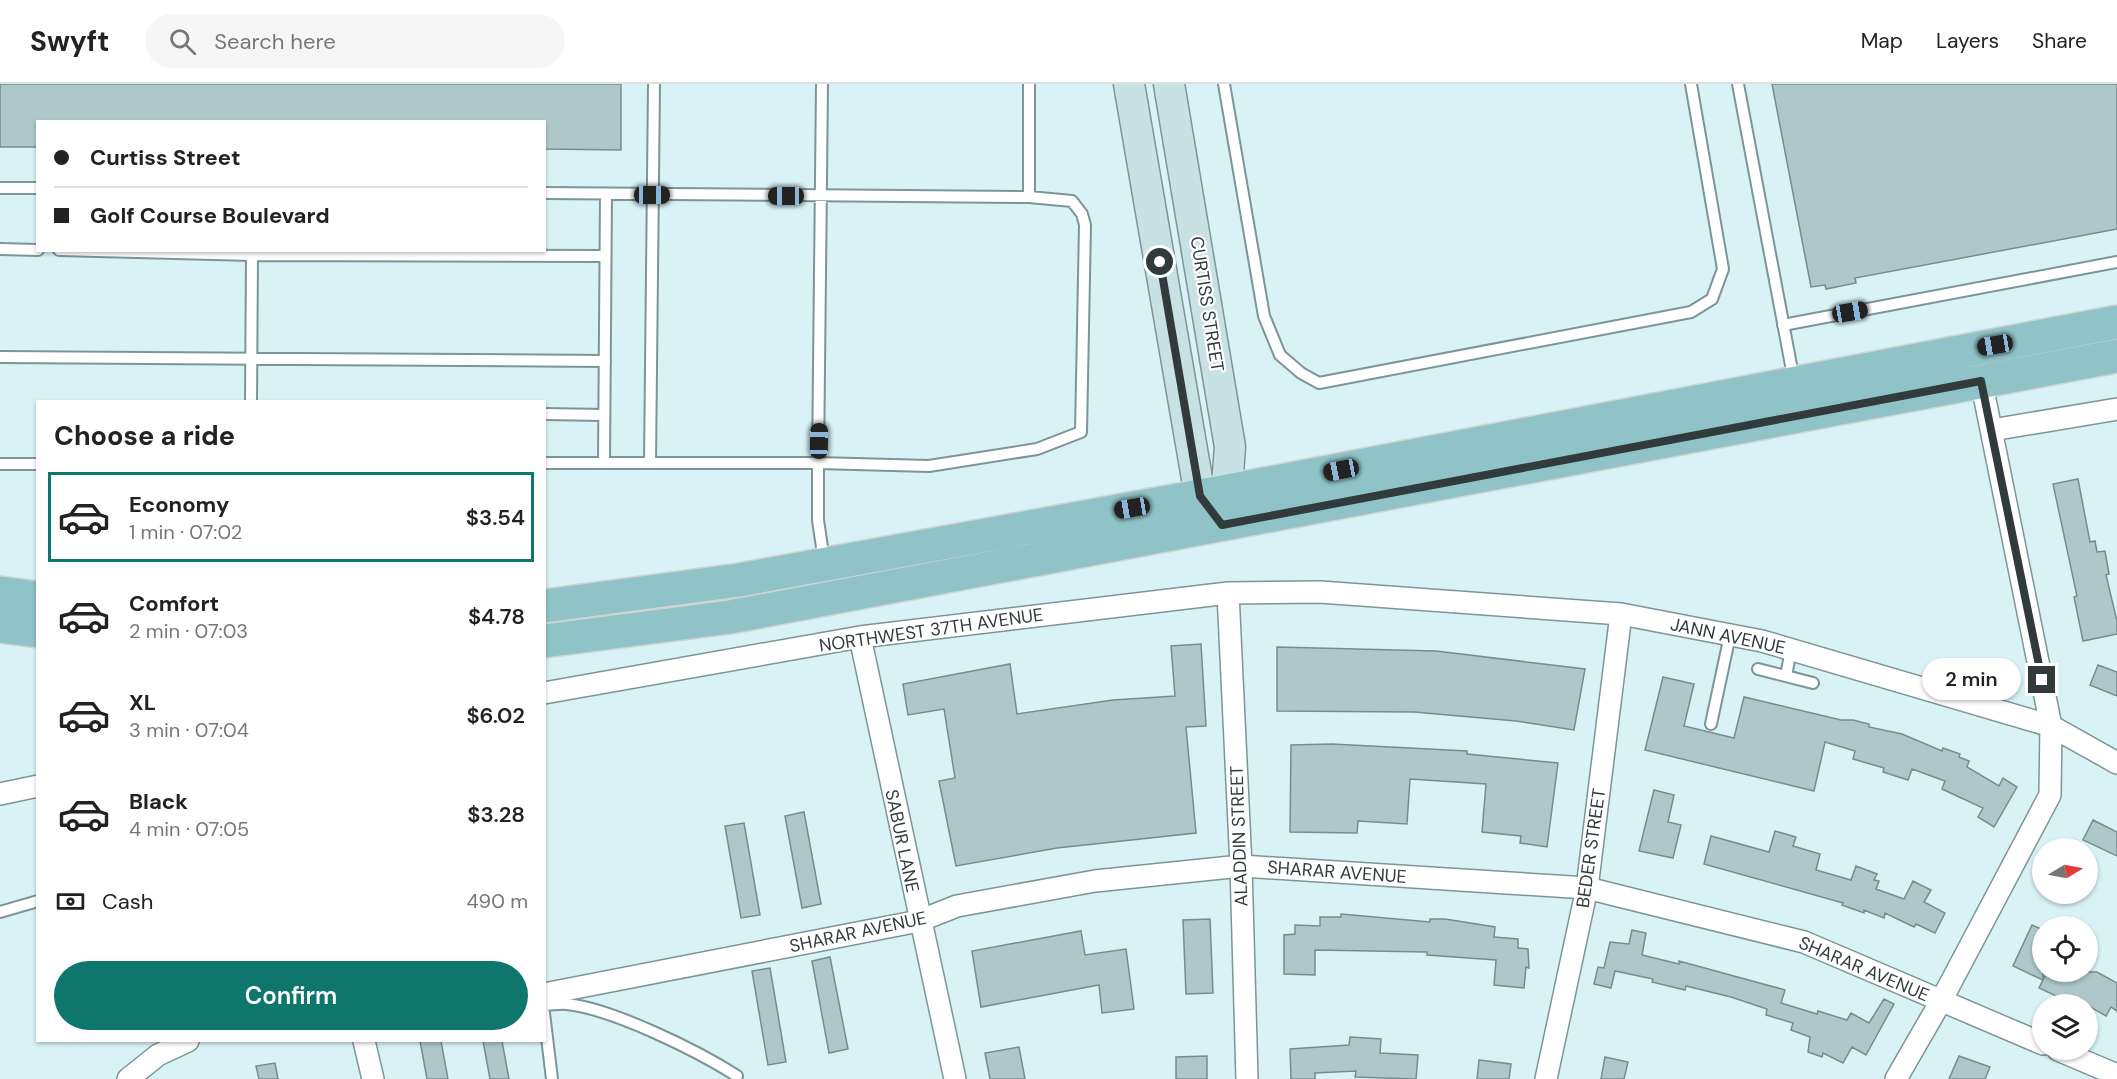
<!DOCTYPE html>
<html lang="en">
<head>
<meta charset="utf-8">
<style>
  body { margin:0; font-family:"DM Sans",sans-serif; background:#f6f6f6; color:#222; height:100vh; display:flex; flex-direction:column; font-size:22px; white-space:nowrap }
  * { box-sizing:border-box; margin:0 }
  p { font-size:20px; color:#767676 }
  .icon { flex:none; width:33px; height:33px; fill:none; stroke:currentColor; stroke-width:2; stroke-linecap:round; stroke-linejoin:round }
  .map { position:relative; flex:1; overflow:hidden }
  .sheet { position:absolute; left:36px; top:316px; width:510px; height:642px; display:flex; flex-direction:column; background:#fff; border-radius:0px; box-shadow:0 2px 4px #0004 }
  .sheet>* { flex:none }
  .top-card { position:absolute; left:36px; top:36px; width:510px; height:132px; border-radius:0px; box-shadow:0 2px 4px #0004; display:grid; align-content:center; height:132px; padding:0 18px; background:#fff }
  .needle { width:39px; rotate:80deg }
  .buttons { position:absolute; left:2032px; top:754px; display:grid; gap:12px }
  .buttons a { display:grid; place-items:center; width:66px; height:66px; border-radius:50%; background:#fff; box-shadow:0 2px 4px #0004; font-size:30px }
  .end { position:absolute; width:27px; height:27px; margin:-14px; border:8px solid #313b3c; background:#fff; box-shadow:0 0 0 3px #fff }
  .from { border-radius:50% }
  .bubble { position:absolute; height:42px; border-radius:21px; background:#fff; box-shadow:0 2px 4px #0004; font-size:20px; font-weight:600; line-height:42px; text-align:center }
  .car { position:absolute; width:18px; height:36px; margin:-18px -9px; border-radius:8px; box-shadow:0 0 4px 2px #0007; background:linear-gradient(#222 24%,#8ab4d8 0 40%,#222 0 76%,#8ab4d8 0 86%,#222 0) }
  .top-card b { display:flex; align-items:center; gap:21px; height:57px; font-size:22px }
  .top-card b+b { border-top:2px solid #e0e0e0 }
  .top-card i { width:15px; height:15px; background:#222 }
  ul { padding:0; list-style:none }
  li { display:flex; align-items:center; gap:18px; height:90px; margin:0 12px 9px; padding:0 6px; border:3px solid transparent; border-radius:0px }
  li div { flex:1 }
  li b { display:block; font-size:22px }
  li em { font-style:normal; font-weight:600 }
  li.selected { border-color:#0f766e }
  li>.icon { width:54px; height:54px; stroke-width:1.5 }
  h2 { padding:0 18px; font-size:27px; line-height:72px }
  .pay { display:flex; align-items:center; gap:15px; height:66px; padding:0 18px; font-size:22px }
  .pay p { margin-inline-start:auto }
  .button { display:flex; gap:12px; margin-top:auto; padding:12px 18px }
  .button a { flex:1; height:69px; border-radius:36px; background:#0f766e; color:#fff; font-size:24px; font-weight:600; line-height:69px; text-align:center }
  header { display:flex; align-items:center; gap:36px; box-sizing:border-box; height:84px; padding:0 30px; background:#fff; border-bottom:2px solid #e0e0e0 }
  header strong { font-size:28px }
  nav { display:flex; gap:33px; margin-inline-start:auto; font-size:21px }
  .search { width:420px; height:54px; background:#f6f6f6; display:flex; align-items:center; gap:15px; box-sizing:border-box; padding:0 21px; border-radius:33px; color:#767676; font-size:22px }
  .map>svg:first-child { display:block }
  .building { fill:#aec7c9; stroke:#758d8f; stroke-width:1.5 }
  .lines { fill:none; stroke-linecap:round; stroke-linejoin:round }
  .lane-casing { stroke:#7d9597; stroke-width:14 }
  .street-casing { stroke:#7d9597; stroke-width:24 }
  .secondary-casing { stroke:#7d9597; stroke-width:33 }
  .primary-casing { stroke:#d2d4d4; stroke-width:36 }
  .lane { stroke:#fff; stroke-width:10 }
  .street { stroke:#fff; stroke-width:21 }
  .secondary { stroke:#c8e1e3; stroke-width:30 }
  .primary { stroke:#90c3c8; stroke-width:33 }
  .route { stroke:#313b3c; stroke-width:8 }
  .labels { text-anchor:middle; dominant-baseline:central; stroke-width:4.5; stroke-linejoin:round; paint-order:stroke }
  .street-label { font-size:18px; fill:#313b3c; stroke:#fff }
</style>
</head>
<body>
<header>
<strong>Swyft</strong>
<div class="search"><svg class="icon" aria-label="search" viewBox="0 0 24 24"><circle cx="10" cy="10" r="6"/><path d="M15 15l6 6"/></svg>Search here</div>
<nav><a>Map</a><a>Layers</a><a>Share</a></nav>
</header>
<div class="map">
<svg width="2117" height="995" viewBox="0 0 2117 995">
  <rect width="100%" height="100%" fill="#d8f2f5"/>
  <path class="building" d="M0,0H621V66L544,65V38H38V63H0Z
    M1772,0H2117V145L1855,194L1856,199L1826,205L1825,201L1811,203Z
    M2078,395L2090,458L2095,457L2097,468L2105,467L2109,490L2106,491L2117,537V550L2083,557L2074,513L2077,512L2053,400Z
    M1201,560L1206,642L1186,643L1196,749L1057,764L956,782L939,697L955,694L944,625L908,631L903,600L1010,580L1017,630L1113,616L1175,612L1171,562Z
    M1277,563L1436,567L1585,585L1574,646L1516,637L1414,628L1277,627Z
    M2098,581L2117,588V612L2090,601Z
    M1663,593L1694,600L1684,642L1734,654L1744,613L1841,636H1853L1869,640V643L1902,650L1942,667L1943,664L1960,670L1959,673L1969,677L1967,683L1999,702L2003,694L2017,703L1994,743L1978,733L1983,724L1942,705L1945,697L1912,685L1908,696L1883,688L1884,684L1853,675L1855,667L1825,658L1814,707L1645,666Z
    M1332,660L1467,667V670L1558,679L1547,763L1520,759L1521,752L1482,748L1486,700L1410,695L1407,740L1358,737L1357,749L1290,748L1291,661Z
    M1654,706L1674,711L1668,738L1681,741L1673,774L1639,767Z
    M804,728L821,820L802,824L785,732Z
    M2093,736L2117,748V772L2083,756Z
    M744,739L760,831L741,834L725,742Z
    M1775,747L1796,753L1793,762L1820,770L1816,786L1851,796L1856,782L1877,790L1874,796L1879,797L1876,805L1904,815L1913,797L1931,806L1924,818L1945,829L1935,849L1916,840L1914,843L1885,829L1884,834L1864,826V829L1842,821L1843,819L1704,780L1711,752L1769,768Z
    M1341,830L1430,838V835H1445L1495,843L1494,853L1518,855V864L1528,865L1529,884L1526,883L1524,904L1494,901L1496,876L1427,871V868L1315,866V891L1284,890V851L1295,850V841L1320,842V833H1341Z
    M1210,835L1213,909L1186,910L1183,836Z
    M2032,841L2043,846V896L2047,888H2097L2117,899V927L2111,923L2106,932L2073,913L2071,919L2039,904L2043,896L2013,882Z
    M1632,846L1646,849L1642,871L1679,880V877L1785,906L1781,919L1817,930L1818,927L1847,936L1851,929L1869,939L1884,915L1894,920L1866,971L1852,963L1843,979L1823,969L1822,973L1808,968L1810,953L1791,946L1793,939L1766,931L1767,925L1731,913L1686,902L1685,906L1652,898L1653,895L1615,887L1611,904L1594,900L1598,883L1604,884L1610,858L1629,860Z
    M1081,847L1085,871L1126,865L1134,925L1102,929L1099,901L981,923L972,867Z
    M830,873L848,965L829,969L812,877Z
    M770,884L786,978L768,981L752,887Z
    M1350,953L1381,955L1380,969L1418,971L1416,995L1355,993L1356,987L1315,989V995H1291L1290,965L1349,961Z
    M420,957H441L448,995H427Z
    M483,957H502L509,995H490Z
    M1019,963L1025,995H990L985,969Z
    M1207,972V995H1176V973Z
    M1959,972L1990,983L1985,995H1949Z
    M1605,973L1628,978L1624,995H1601Z
    M1479,976L1511,980L1509,995H1477Z
    M275,979L278,995H259L256,982Z"/>
  <g class="lines">
    <g class="lane-casing">
      <path id="lane" d="M1029,0V113
        M1224,0L1264,232L1280,271L1301,289L1319,299L1691,228L1712,215L1723,185L1691,0
        M1738,0L1794,297
        M0,104H38
        M544,109L1029,113L1072,117L1082,130L1085,141L1081,348L1037,365L929,382L818,379V436L824,477
        M606,110L604,379H818L822,0
        M0,165L38,166
        M59,166L252,171L605,172
        M1783,241L2117,178
        M0,273L605,277
        M251,318L252,171
        M544,330L604,331
        M544,379H604
        M650,379L654,0
        M0,380H38
        M1758,585L1813,599
        M1786,592L1791,566
        M1711,640L1730,551
        M0,828L38,817
        M544,921C552,921 560,919 567,920C613,925 698,967 737,992
        M544,929L552,995"/>
    </g>
    <g class="street-casing">
      <path id="street" d="M1992,346L2117,325
        M1228,509L1241,782L1247,995
        M860,553L955,995
        M544,609L860,553L1228,509L1320,508L1621,530L1762,557L2051,642L2117,679
        M0,710L38,702
        M544,910L919,837L957,822L1095,797L1241,782L1587,804L1804,858L2043,960
        M364,957L373,995
        M2058,966L2117,991
        M128,995L158,971L188,957
        M1546,995L1587,804L1621,530
        M1896,995L1941,917L2050,711L2051,642L1979,286"/>
    </g>
    <g class="secondary-casing">
      <path id="secondary" d="M1129,0L1200,412L1215,431
        M1169,0L1230,363L1225,429"/>
    </g>
    <g class="primary-casing">
      <path id="primary" d="M0,509L38,514
        M544,522L739,496L1228,407L2117,238
        M0,542L38,547
        M544,557L730,533L2117,272"/>
    </g>
    <use href="#lane" class="lane"/>
    <use href="#street" class="street"/>
    <use href="#secondary" class="secondary"/>
    <use href="#primary" class="primary"/>
  </g>
  <g class="lines">
    <path class="route" d="M1160,178L1200,412L1222,441L1981,297L2042,596"/>
  </g>
  <g class="labels">
    <g class="street-label">
      <text transform="translate(1207 220) rotate(81)">CURTISS STREET</text>
      <text transform="translate(931 546) rotate(-8)">NORTHWEST 37TH AVENUE</text>
      <text transform="translate(1728 552) rotate(12)">JANN AVENUE</text>
      <text transform="translate(1239 752) rotate(-92)">ALADDIN STREET</text>
      <text transform="translate(902 757) rotate(78)">SABUR LANE</text>
      <text transform="translate(1591 764) rotate(-82)">BEDER STREET</text>
      <text transform="translate(1337 788) rotate(4)">SHARAR AVENUE</text>
      <text transform="translate(858 848) rotate(-12)">SHARAR AVENUE</text>
      <text transform="translate(1864 885) rotate(23)">SHARAR AVENUE</text>
    </g>
  </g>
</svg>
<div class="buttons">
<a><svg class="needle" viewBox="-14 -14 28 28"><path d="M0-13l5 13h-10z" fill="#e53935"/><path d="M0 13l5-13h-10z" fill="#767676"/></svg></a>
<a><svg class="icon" aria-label="locate" viewBox="0 0 24 24"><circle cx="12" cy="12" r="6"/><path d="M12 2v4M12 18v4M2 12h4M18 12h4"/></svg></a>
<a><svg class="icon" aria-label="layers" viewBox="0 0 24 24"><path d="M12 4l9 5-9 5-9-5zM3 14l9 5 9-5"/></svg></a>
</div>
<i class="end from" style="left:1160px;top:178px"></i>
<i class="end" style="left:2042px;top:596px"></i>
<div class="bubble" style="left:1922px;top:574px;width:99px">2 min</div>
<i class="car" style="left:652px;top:111px;rotate:90deg"></i>
<i class="car" style="left:786px;top:112px;rotate:270deg"></i>
<i class="car" style="left:1850px;top:228px;rotate:80deg"></i>
<i class="car" style="left:1995px;top:261px;rotate:260deg"></i>
<i class="car" style="left:819px;top:357px;rotate:1deg"></i>
<i class="car" style="left:1341px;top:386px;rotate:259deg"></i>
<i class="car" style="left:1132px;top:424px;rotate:260deg"></i>
<div class="top-card">
<b><i class="from"></i>Curtiss Street</b>
<b><i></i>Golf Course Boulevard</b>
</div>
<section class="sheet">
<h2>Choose a ride</h2>
<ul>
<li class="selected"><svg class="icon" aria-label="car" viewBox="0 0 24 24"><path d="M5 17H2v-5l4-1 3-4h7l3 4 3 1v5h-3M9 17h6M6 11h13"/><circle cx="7" cy="17" r="2"/><circle cx="17" cy="17" r="2"/></svg><div><b>Economy</b><p>1 min · 07:02</p></div><em>$3.54</em></li>
<li><svg class="icon" aria-label="car" viewBox="0 0 24 24"><path d="M5 17H2v-5l4-1 3-4h7l3 4 3 1v5h-3M9 17h6M6 11h13"/><circle cx="7" cy="17" r="2"/><circle cx="17" cy="17" r="2"/></svg><div><b>Comfort</b><p>2 min · 07:03</p></div><em>$4.78</em></li>
<li><svg class="icon" aria-label="car" viewBox="0 0 24 24"><path d="M5 17H2v-5l4-1 3-4h7l3 4 3 1v5h-3M9 17h6M6 11h13"/><circle cx="7" cy="17" r="2"/><circle cx="17" cy="17" r="2"/></svg><div><b>XL</b><p>3 min · 07:04</p></div><em>$6.02</em></li>
<li><svg class="icon" aria-label="car" viewBox="0 0 24 24"><path d="M5 17H2v-5l4-1 3-4h7l3 4 3 1v5h-3M9 17h6M6 11h13"/><circle cx="7" cy="17" r="2"/><circle cx="17" cy="17" r="2"/></svg><div><b>Black</b><p>4 min · 07:05</p></div><em>$3.28</em></li>
</ul>
<div class="pay"><svg class="icon" aria-label="cash" viewBox="0 0 24 24"><path d="M3 7h18v10H3z"/><circle cx="12" cy="12" r="2"/></svg>Cash<p>490 m</p></div>
<div class="button"><a>Confirm</a></div>
</section>
</div>
</body>
</html>
